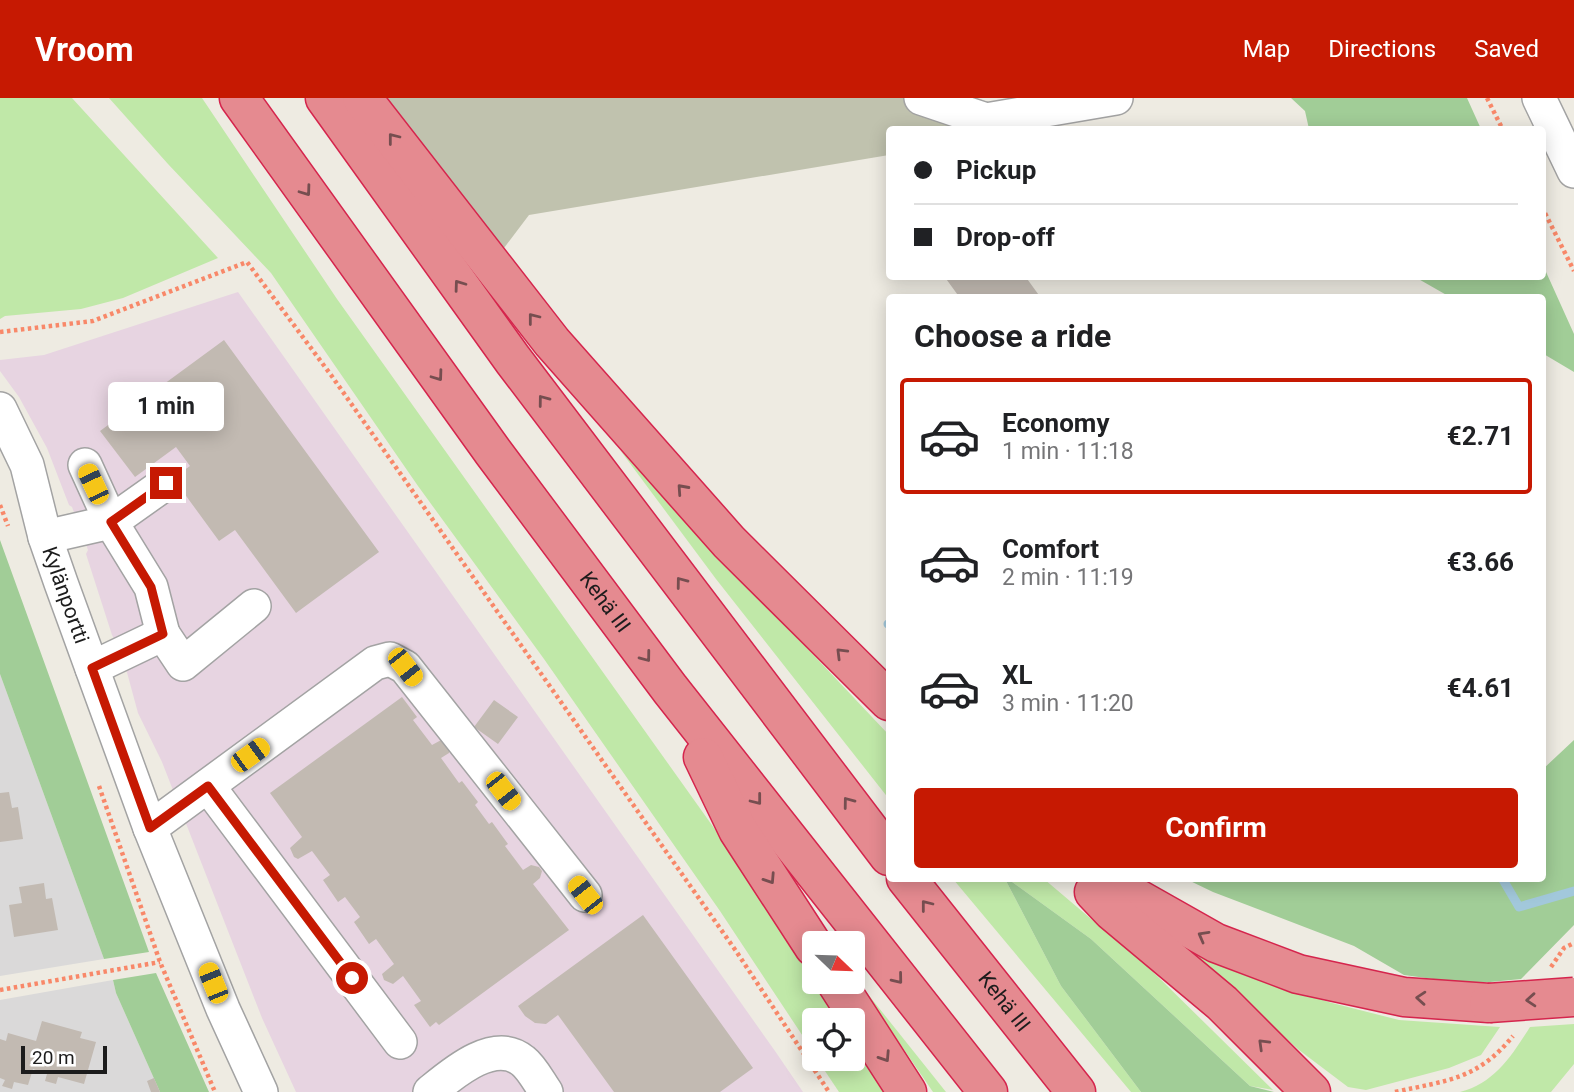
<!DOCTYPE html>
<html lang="en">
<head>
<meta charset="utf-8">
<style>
  body { margin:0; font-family:Roboto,sans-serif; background:#f6f6f6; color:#202124; height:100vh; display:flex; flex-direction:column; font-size:26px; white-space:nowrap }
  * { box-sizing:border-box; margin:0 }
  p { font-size:23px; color:#757577 }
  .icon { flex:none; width:38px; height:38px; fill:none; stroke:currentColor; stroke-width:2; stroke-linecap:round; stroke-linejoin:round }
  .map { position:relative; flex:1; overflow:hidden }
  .panel { position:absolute; left:886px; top:196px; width:660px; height:588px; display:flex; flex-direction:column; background:#fff; border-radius:7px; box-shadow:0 4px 18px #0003 }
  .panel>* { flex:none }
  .banner { position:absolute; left:886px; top:28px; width:660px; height:154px; border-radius:7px; box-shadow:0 4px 18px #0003; display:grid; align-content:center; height:154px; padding:0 28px; background:#fff }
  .needle { width:46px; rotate:113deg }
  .tools { position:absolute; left:802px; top:833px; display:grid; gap:14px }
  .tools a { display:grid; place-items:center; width:63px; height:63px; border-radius:7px; background:#fff; box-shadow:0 4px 18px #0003; font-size:35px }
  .scale { position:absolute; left:21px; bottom:18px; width:86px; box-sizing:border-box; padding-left:7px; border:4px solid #1c1c1c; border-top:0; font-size:19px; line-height:24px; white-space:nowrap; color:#1c1c1c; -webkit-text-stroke:5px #fff; paint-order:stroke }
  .end { position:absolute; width:32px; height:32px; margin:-16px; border:9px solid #c61902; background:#fff; box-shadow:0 0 0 4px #fff }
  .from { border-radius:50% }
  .bubble { position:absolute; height:49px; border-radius:7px; background:#fff; box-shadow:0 4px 18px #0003; font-size:23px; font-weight:700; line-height:49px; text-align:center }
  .car { position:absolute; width:21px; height:42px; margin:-21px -10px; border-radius:9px; box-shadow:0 0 5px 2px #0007; background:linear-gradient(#f5c518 24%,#345 0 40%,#f5c518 0 76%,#345 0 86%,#f5c518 0) }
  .banner b { display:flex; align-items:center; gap:24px; height:66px; font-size:26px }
  .banner b+b { border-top:2px solid #e0e0e0 }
  .banner i { width:18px; height:18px; background:#202124 }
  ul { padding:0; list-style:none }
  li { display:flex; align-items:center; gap:21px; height:116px; margin:0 14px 10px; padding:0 14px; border:4px solid transparent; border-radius:7px }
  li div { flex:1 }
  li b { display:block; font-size:26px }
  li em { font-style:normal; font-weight:700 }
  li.selected { border-color:#c61902 }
  li>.icon { width:63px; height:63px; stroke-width:1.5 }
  h2 { padding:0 28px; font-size:32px; line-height:84px }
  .action { display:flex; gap:14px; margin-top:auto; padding:14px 28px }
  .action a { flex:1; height:80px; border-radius:7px; background:#c61902; color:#fff; font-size:28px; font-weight:700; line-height:80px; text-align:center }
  header { display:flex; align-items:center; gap:42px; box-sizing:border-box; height:98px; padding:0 35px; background:#c61902; color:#fff }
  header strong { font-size:33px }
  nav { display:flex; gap:38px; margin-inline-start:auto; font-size:24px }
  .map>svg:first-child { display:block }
  .residential { fill:#dad9d9 }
  .industrial { fill:#e7d4e1 }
  .construction { fill:#c0c2ae }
  .grass { fill:#c0e8a8 }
  .forest { fill:#a1cd97 }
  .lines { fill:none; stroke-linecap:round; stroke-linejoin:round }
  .stream { stroke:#a2c8db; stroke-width:9 }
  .building { fill:#c2bab2 }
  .minor-casing { stroke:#a3a3a3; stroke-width:36 }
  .highway-casing { stroke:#d5254d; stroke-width:41 }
  .path { stroke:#f88869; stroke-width:4.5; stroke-dasharray:3.5 3.5; stroke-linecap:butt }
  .minor { stroke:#fff; stroke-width:33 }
  .highway { stroke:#e58a90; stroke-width:38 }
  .highway-bridge-casing { stroke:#d5254d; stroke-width:41; stroke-linecap:butt }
  .highway-bridge { stroke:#e58a90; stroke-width:38 }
  .oneway { stroke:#764e50 }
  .route { stroke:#c61902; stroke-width:9 }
  .labels { text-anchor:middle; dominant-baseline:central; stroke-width:7; stroke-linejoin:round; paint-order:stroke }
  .street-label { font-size:21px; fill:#1c1c1c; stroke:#fff }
</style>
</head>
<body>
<header>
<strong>Vroom</strong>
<nav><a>Map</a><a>Directions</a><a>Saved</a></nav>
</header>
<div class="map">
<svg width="1574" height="994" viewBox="0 0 1574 994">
  <rect width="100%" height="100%" fill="#eeebe2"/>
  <path class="residential" d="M0,576L80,795L104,861L0,878Z
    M113,882L116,895L160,994H0V902Z"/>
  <path class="industrial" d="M238,194L775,953L803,994H296L262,920L162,664L138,615L122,556L112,537L86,456L88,452L72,409L69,407L47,350L19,299L0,273V262L44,257Z"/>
  <path class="construction" d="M383,0H952L965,31L889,32V57L529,117L501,154Z"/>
  <path class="grass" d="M0,0H72L218,160L123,200L81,211L5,218L0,221Z
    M109,0H202L337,201L714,730L814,880V884H816L841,922H814V955L720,813L544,561L418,388L271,175L168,66Z
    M620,352L889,637V701L716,481Z
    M953,781H1005L1061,888L1141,994H1131Z
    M1008,781H1044L1149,870L1273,992L1250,988L1091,841Z
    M1178,842L1297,894L1332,905L1399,922L1500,929L1481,957L1449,970L1366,992L1348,989L1299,952Z
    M855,880L946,994H933Z
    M1574,926V966L1551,994H1460C1495,985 1512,957 1530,929Z
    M852,940L886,994H839L817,961H852Z"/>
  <path class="forest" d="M1291,0H1467L1481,31H1309L1305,13Z
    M1542,165L1574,236V274L1542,255V200L1450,199L1415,179L1542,178Z
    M0,442L149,854L104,861L0,576Z
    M1574,642V827L1521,881L1470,886L1404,877L1354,848L1213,794L1186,781L1542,780V672Z
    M1005,781H1008L1091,841L1250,988L1274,994H1141L1061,888Z
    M156,875L209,994H160L116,895L113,882Z"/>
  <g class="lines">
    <path class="stream" d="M888,526H889
      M1502,780L1519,809L1574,793"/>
  </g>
  <path class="building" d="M944,178H1025L1041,200H960Z
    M224,242L379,454L296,515L235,432L219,443L173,380L190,368L176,349L135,379L100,333Z
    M402,599L417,619L413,622L432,647L443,641L450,646L449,655L441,660L459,685L462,683L478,704L475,707L489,726L492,724L508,746L505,748L523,772L531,767L539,769L542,773L540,780L533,786L569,832L439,927L436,924L430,929L414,907L421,903L403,878L393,886L384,882L382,876L394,866L376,841L369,846L354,824L360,819L345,799L338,804L323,782L330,777L312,753L298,761L294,759L290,750L302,739L270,695Z
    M494,602L518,619L498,646L474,629Z
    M9,694L12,710L18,709L23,741L0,744V695Z
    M44,785L46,801L52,800L58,832L14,839L9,807L22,805L19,789Z
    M643,817L753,970L720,994H614L558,917L546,926L535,925L525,918L518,908Z
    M42,923L82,934L80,940L96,944L84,986L58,979L56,986L45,983L47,976L33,971L28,987L14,984L12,991L2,988L5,982L0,980V941L6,943L8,935L36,943Z
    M154,980L160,994H151L147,983Z"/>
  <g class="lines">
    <g class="minor-casing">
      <g id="minor">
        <path d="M921,0L986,22L1116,0"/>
        <path d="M1539,0L1574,73"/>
        <path id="s1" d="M0,311L27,367L45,439L61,485L150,730L223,911L261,994"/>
        <path d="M85,367L111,424L166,385"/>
        <path d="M45,439L111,424L151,489L163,536"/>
        <path d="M92,570L163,536L183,566L254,508"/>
        <path d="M208,688L400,944"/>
        <path d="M150,730L375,565L390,561L405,569L585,797"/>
        <path d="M430,994C452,976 494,939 523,963C532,970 539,984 546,994"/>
      </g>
    </g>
    <g class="highway-casing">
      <g id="highway">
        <path id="s2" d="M239,0L493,354L670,591L988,994"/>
        <path d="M325,0L513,262L889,758"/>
        <path d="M362,0L552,244L729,444L889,603"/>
        <path d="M703,659L738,732L814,849"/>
        <path id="s3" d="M906,780L1076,994"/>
        <path d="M1101,780L1216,845L1298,876L1404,899L1489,905"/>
        <path d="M1094,794L1112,813L1222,905L1311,994"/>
        <path d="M836,884L907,994"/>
      </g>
    </g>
    <path class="path" d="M1487,0L1503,32
      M1542,109L1574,173
      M0,234L93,223L247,164L331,277L736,853L829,994
      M0,407L8,428
      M99,688L160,864L215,994
      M1551,869L1564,850L1574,845
      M0,892L160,864
      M1395,994C1448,982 1477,982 1513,938"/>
    <use href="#minor" class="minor"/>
    <use href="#highway" class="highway"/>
    <g class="highway-bridge-casing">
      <path id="highway-bridge" d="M1489,905L1574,899"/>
    </g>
    <use href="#highway-bridge" class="highway-bridge"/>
  </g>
  <defs><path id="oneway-chevron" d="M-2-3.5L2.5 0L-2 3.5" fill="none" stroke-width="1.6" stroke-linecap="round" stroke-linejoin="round" transform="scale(1.75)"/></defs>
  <g class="oneway">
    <use href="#oneway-chevron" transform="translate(393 40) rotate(-128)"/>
    <use href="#oneway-chevron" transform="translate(306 93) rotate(54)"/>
    <use href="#oneway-chevron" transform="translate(459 187) rotate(-126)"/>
    <use href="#oneway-chevron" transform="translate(533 220) rotate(-128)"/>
    <use href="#oneway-chevron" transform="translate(438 278) rotate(54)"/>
    <use href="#oneway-chevron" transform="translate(543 302) rotate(-127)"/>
    <use href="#oneway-chevron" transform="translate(682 391) rotate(-132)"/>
    <use href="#oneway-chevron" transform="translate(681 484) rotate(-127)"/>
    <use href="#oneway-chevron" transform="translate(841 555) rotate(-135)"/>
    <use href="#oneway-chevron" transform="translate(646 559) rotate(53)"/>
    <use href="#oneway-chevron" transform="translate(757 702) rotate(52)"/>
    <use href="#oneway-chevron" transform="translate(848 704) rotate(-127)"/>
    <use href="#oneway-chevron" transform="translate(770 781) rotate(57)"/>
    <use href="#oneway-chevron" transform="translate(926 807) rotate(-128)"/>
    <use href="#oneway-chevron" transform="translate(1203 838) rotate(-151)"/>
    <use href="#oneway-chevron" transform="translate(898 881) rotate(51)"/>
    <use href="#oneway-chevron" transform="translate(1421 900) rotate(-176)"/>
    <use href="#oneway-chevron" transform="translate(1531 902) rotate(176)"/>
    <use href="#oneway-chevron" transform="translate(1263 946) rotate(-136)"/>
    <use href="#oneway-chevron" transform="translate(885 959) rotate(57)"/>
  </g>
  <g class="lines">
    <path class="route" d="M166,385L111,424L151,489L163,536L92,570L150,730L208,688L352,880"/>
  </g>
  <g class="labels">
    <g class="street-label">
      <text stroke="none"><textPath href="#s1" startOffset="198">Kylänportti</textPath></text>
      <text stroke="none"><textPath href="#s2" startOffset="623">Kehä III</textPath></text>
      <text stroke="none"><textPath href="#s3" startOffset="158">Kehä III</textPath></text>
    </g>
  </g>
</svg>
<div class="tools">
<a><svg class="needle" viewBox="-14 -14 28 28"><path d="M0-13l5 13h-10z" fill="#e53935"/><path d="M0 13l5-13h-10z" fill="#757577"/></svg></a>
<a><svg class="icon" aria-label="locate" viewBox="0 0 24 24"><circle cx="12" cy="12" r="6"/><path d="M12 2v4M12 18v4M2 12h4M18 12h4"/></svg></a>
</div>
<div class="scale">20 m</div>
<i class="end from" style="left:352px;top:880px"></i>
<i class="end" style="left:166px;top:385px"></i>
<div class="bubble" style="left:108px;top:284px;width:116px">1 min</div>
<i class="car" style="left:93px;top:386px;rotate:335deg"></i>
<i class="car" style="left:405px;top:569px;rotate:142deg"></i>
<i class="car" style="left:250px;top:657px;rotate:54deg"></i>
<i class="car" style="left:503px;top:693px;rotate:142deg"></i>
<i class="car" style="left:585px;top:797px;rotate:322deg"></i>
<i class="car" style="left:213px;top:885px;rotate:338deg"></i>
<div class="banner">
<b><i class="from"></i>Pickup</b>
<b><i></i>Drop-off</b>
</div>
<section class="panel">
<h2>Choose a ride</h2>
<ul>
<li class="selected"><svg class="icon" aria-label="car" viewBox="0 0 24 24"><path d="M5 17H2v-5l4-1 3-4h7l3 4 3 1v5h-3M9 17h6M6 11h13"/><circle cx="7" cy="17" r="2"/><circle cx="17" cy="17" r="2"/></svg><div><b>Economy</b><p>1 min · 11:18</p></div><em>€2.71</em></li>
<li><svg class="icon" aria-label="car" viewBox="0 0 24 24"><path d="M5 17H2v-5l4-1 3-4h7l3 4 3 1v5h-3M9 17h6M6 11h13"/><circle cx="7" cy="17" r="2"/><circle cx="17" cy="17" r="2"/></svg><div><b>Comfort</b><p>2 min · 11:19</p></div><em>€3.66</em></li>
<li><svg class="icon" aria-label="car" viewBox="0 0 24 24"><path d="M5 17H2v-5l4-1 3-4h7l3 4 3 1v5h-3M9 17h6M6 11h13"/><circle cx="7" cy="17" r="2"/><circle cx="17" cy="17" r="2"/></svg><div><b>XL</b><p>3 min · 11:20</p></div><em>€4.61</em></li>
</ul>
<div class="action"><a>Confirm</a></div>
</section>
</div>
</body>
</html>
